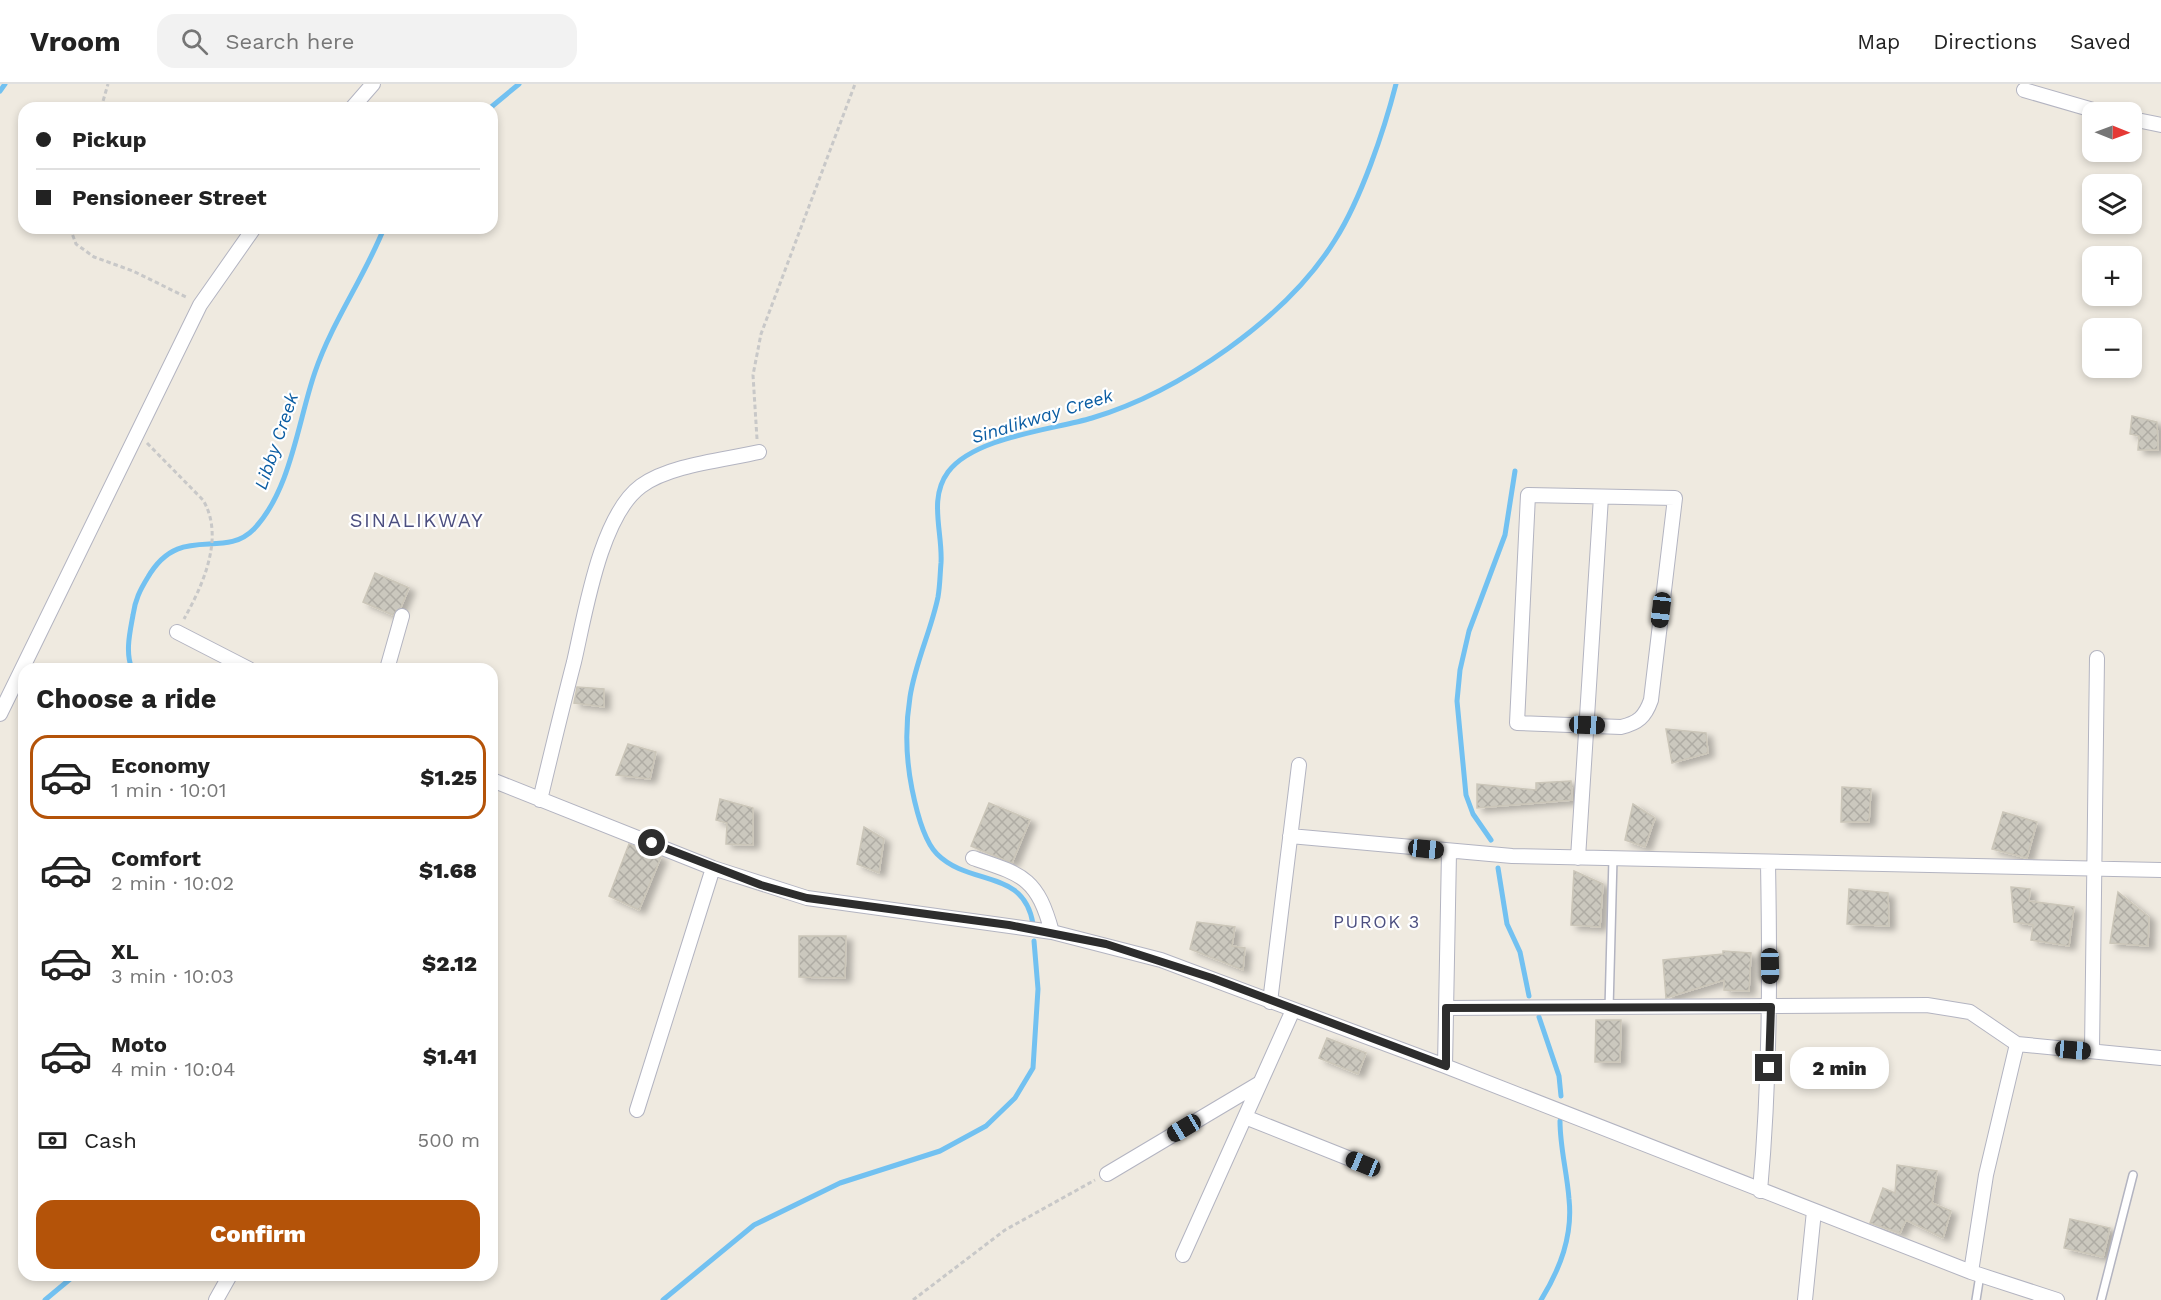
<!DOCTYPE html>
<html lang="en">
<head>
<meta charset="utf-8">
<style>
  body { margin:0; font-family:"Work Sans",sans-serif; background:#f2f2f2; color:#222; height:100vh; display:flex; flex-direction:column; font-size:22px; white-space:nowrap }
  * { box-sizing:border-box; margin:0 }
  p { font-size:20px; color:#767676 }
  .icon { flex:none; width:33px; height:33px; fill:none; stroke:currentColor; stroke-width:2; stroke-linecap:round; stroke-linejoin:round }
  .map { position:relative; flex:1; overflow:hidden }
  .details { position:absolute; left:18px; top:579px; width:480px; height:618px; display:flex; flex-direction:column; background:#fff; border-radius:18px; box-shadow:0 3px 9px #0003 }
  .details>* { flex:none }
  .banner { position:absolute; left:18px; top:18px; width:480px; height:132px; border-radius:18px; box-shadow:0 3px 9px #0003; display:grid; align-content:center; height:132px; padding:0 18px; background:#fff }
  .needle { width:39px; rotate:91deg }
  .controls { position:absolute; left:2082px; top:18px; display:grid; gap:12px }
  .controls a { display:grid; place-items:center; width:60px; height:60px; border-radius:12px; background:#fff; box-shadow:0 3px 9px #0003; font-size:30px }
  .end { position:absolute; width:27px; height:27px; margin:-14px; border:8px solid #2d2d2d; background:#fff; box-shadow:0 0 0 3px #fff }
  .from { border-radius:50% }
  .bubble { position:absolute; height:42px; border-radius:18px; background:#fff; box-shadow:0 3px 9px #0003; font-size:20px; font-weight:800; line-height:42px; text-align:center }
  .car { position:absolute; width:18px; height:36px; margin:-18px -9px; border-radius:8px; box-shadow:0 0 4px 2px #0007; background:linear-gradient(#222 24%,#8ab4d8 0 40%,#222 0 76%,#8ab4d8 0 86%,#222 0) }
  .banner b { display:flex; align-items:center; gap:21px; height:57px; font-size:22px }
  .banner b+b { border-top:2px solid #e0e0e0 }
  .banner i { width:15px; height:15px; background:#222 }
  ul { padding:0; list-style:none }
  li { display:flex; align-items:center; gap:18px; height:84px; margin:0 12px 9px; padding:0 6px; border:3px solid transparent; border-radius:18px }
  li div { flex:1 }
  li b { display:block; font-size:22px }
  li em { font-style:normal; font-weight:800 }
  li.current { border-color:#b45309 }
  li>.icon { width:54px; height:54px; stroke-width:1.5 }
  h2 { padding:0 18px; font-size:27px; line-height:72px }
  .pay { display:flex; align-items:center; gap:15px; height:66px; padding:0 18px; font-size:22px }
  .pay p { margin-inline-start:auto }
  .primary-button { display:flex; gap:12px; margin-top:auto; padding:12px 18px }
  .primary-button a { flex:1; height:69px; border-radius:18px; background:#b45309; color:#fff; font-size:24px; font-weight:800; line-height:69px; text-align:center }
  header { display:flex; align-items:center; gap:36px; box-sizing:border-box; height:84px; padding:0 30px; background:#fff; border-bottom:2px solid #e0e0e0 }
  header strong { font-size:28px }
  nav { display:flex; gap:33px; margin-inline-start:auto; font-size:21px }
  .search { width:420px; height:54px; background:#f2f2f2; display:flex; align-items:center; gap:15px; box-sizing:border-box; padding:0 21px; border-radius:18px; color:#767676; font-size:22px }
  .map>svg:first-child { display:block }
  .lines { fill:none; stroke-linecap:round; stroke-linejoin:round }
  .stream { stroke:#72c1f1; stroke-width:5 }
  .building { fill:url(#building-cross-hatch); stroke:#cbc6b9; stroke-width:1.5; filter:url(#shadow) }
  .service-casing { stroke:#b3b4c1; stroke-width:10 }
  .minor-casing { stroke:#b3b4c1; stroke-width:16 }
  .path { stroke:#c8c8c8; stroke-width:3; stroke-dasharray:4.5 3; stroke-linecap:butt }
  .service { stroke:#fff; stroke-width:7 }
  .minor { stroke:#fff; stroke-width:14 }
  .route { stroke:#2d2d2d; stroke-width:8 }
  .labels { text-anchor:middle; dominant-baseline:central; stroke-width:4.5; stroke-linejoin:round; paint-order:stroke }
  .water-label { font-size:18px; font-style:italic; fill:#0b5da3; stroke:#fff }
  .neighbourhood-label { font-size:18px; letter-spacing:1.5px; fill:#4c4f80; stroke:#fff }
  .quarter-label { font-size:20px; letter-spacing:1.5px; fill:#4c4f80; stroke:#fff }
</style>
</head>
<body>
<header>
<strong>Vroom</strong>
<div class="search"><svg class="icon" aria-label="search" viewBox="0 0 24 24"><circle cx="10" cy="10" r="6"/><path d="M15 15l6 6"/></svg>Search here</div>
<nav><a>Map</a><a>Directions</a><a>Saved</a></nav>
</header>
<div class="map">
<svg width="2161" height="1216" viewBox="0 0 2161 1216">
  <defs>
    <pattern id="building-cross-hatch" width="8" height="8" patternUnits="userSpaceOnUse" patternTransform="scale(1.5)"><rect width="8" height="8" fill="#cbc8be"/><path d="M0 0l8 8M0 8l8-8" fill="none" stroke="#afaca4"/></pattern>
    <filter id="shadow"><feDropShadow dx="6" dy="4" stdDeviation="3" flood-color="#0004"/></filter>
  </defs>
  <rect width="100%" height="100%" fill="#efeae0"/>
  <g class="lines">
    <path class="stream" d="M0,7L5,0
      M490,24L519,0
      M132,585C125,568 130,548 133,531C135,516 140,506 148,493C180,438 223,477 254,445C291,406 298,337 315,288C332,238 364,194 384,144
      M1491,756L1473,730L1466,711L1457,617L1460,586L1469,547L1505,451L1515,387
      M1498,784L1507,840L1520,868L1529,912
      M1033,840C1024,784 970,803 937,770C923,756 916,725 912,705C906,675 905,644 910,613C915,579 931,547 938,513C940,502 940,490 941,479C943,449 928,415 948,388C974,353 1052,346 1092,334C1179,308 1287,234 1335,156C1361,115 1384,47 1396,0
      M1539,933L1559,992L1561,1012
      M45,1216L75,1191
      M663,1216L754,1141L840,1099L940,1067L986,1042L1015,1014L1033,984L1038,905L1034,857
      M1541,1216C1560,1185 1573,1152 1569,1115C1567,1088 1560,1064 1560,1037"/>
  </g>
  <path class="building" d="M2132,332L2157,338L2158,366H2138L2139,352L2130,350Z
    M375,489L409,504L401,523L393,531L363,518Z
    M577,603L604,605V623L574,619Z
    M1666,645L1706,649L1708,669L1672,679Z
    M628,660L656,668L650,695L616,691Z
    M1571,697L1572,716L1477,724V700L1536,706V699Z
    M1842,703L1871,705L1869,738H1841Z
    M720,715L753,724V761L726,760L727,739L716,736Z
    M989,719L1030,736L1012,779L971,762Z
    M1633,720L1655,734L1645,763L1625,756Z
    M2003,728L2037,738L2027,774L1992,765Z
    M864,743L884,755L879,789L857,780Z
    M629,760L661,773L639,826L609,812Z
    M1574,787L1603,800L1600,843L1571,841Z
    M2011,803L2030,805L2029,817L2074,823L2069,862L2031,856L2033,841L2014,838Z
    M1849,805L1888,809L1889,842L1847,840Z
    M2118,808L2149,833L2148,862L2110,859Z
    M1197,838L1235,843L1232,862L1245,864L1243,886L1190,865Z
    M799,852H846L845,894L799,893Z
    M1723,867L1751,869L1749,907L1724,906V896L1666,914L1663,876L1723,870Z
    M1596,936H1621L1620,978H1595Z
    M1327,954L1366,969L1358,990L1319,974Z
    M1897,1081L1937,1087L1932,1119L1951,1127L1943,1154L1906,1136L1900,1149L1870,1139L1883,1104L1895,1109Z
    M2070,1135L2110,1144L2103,1173L2064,1164Z"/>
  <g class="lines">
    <g class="service-casing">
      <path id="service" d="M1609,925L1613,774
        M1976,1216L1980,1191
        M2101,1216L2133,1091"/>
    </g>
    <g class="minor-casing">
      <path id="minor" d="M2024,6L2100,28
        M352,24L373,0
        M2132,35L2161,41
        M1528,411L1675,414L1651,616C1645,633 1638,639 1621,643L1517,639Z
        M177,548L249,585
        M387,585L402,532
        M0,630L200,221L254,144
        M492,696L713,784L807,814L1052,848L1161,876L1445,982L1971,1188L2057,1216
        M540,716C551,670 562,624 574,578C585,531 600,432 641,402C669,381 724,376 759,368
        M1290,752L1512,772L2161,786
        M973,774C1024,791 1037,794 1052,848
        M1578,774L1601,413
        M1270,918L1299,681
        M1446,924L1927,921L1970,928L2017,960L2161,974
        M2092,967L2097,574
        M1445,982L1449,768
        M637,1026L713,784
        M1245,1033L1363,1080
        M1107,1090L1260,999
        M1760,1107C1770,997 1770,889 1768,779
        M1183,1171L1293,926
        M1971,1188L1986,1091L2017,960
        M216,1216L230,1191
        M1805,1216L1814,1127"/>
    </g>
    <path class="path" d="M101,24L108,0
      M70,144L76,160L94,173L133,187L188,214
      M757,355L753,291L761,250L855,0
      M147,359L203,416C225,453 203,501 184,535
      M913,1216L1005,1146L1095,1096"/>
    <use href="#service" class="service"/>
    <use href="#minor" class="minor"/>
  </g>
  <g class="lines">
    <path class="route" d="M652,759L761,801L807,814L1009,841L1106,860L1212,894L1446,982V924L1771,923L1769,984"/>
  </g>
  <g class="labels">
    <g class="water-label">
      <text transform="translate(1042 332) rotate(-17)">Sinalikway Creek</text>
      <text transform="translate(276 357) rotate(-71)">Libby Creek</text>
    </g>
    <g class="neighbourhood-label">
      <text x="1377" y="837">PUROK 3</text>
    </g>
    <g class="quarter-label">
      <text x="417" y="436">SINALIKWAY</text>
    </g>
  </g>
</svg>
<div class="controls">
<a><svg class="needle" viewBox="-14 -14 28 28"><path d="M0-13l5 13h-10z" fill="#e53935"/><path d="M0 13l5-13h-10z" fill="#767676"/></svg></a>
<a><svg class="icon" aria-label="layers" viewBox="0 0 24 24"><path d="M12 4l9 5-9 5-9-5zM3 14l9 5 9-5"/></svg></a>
<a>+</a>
<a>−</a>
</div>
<i class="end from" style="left:652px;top:759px"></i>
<i class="end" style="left:1769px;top:984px"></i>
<div class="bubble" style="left:1790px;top:963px;width:99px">2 min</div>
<i class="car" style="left:1661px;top:526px;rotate:187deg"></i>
<i class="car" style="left:1587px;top:641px;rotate:92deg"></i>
<i class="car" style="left:1426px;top:765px;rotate:96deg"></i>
<i class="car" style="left:1770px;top:882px;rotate:179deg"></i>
<i class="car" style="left:2073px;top:966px;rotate:95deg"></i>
<i class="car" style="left:1184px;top:1044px;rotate:239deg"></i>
<i class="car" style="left:1363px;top:1080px;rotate:292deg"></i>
<div class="banner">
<b><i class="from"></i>Pickup</b>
<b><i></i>Pensioneer Street</b>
</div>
<section class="details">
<h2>Choose a ride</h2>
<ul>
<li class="current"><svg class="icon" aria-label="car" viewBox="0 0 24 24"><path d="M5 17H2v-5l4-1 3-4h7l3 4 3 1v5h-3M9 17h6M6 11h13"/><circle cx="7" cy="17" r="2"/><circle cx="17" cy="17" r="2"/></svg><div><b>Economy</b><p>1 min · 10:01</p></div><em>$1.25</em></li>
<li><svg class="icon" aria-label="car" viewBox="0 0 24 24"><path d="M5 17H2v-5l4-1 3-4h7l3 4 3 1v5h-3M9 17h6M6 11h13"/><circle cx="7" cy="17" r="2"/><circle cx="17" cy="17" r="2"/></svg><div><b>Comfort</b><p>2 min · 10:02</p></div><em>$1.68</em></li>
<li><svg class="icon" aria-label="car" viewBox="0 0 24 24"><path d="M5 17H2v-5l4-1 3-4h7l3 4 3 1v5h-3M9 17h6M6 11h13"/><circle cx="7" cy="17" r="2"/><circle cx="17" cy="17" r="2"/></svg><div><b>XL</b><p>3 min · 10:03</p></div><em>$2.12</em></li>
<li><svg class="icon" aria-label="car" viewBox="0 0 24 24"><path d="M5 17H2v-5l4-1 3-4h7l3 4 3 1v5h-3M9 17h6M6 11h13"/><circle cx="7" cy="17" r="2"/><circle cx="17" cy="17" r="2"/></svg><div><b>Moto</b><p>4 min · 10:04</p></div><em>$1.41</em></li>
</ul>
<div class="pay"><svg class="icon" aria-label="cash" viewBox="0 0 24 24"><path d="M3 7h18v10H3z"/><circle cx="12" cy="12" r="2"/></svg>Cash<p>500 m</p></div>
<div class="primary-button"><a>Confirm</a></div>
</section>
</div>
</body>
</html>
